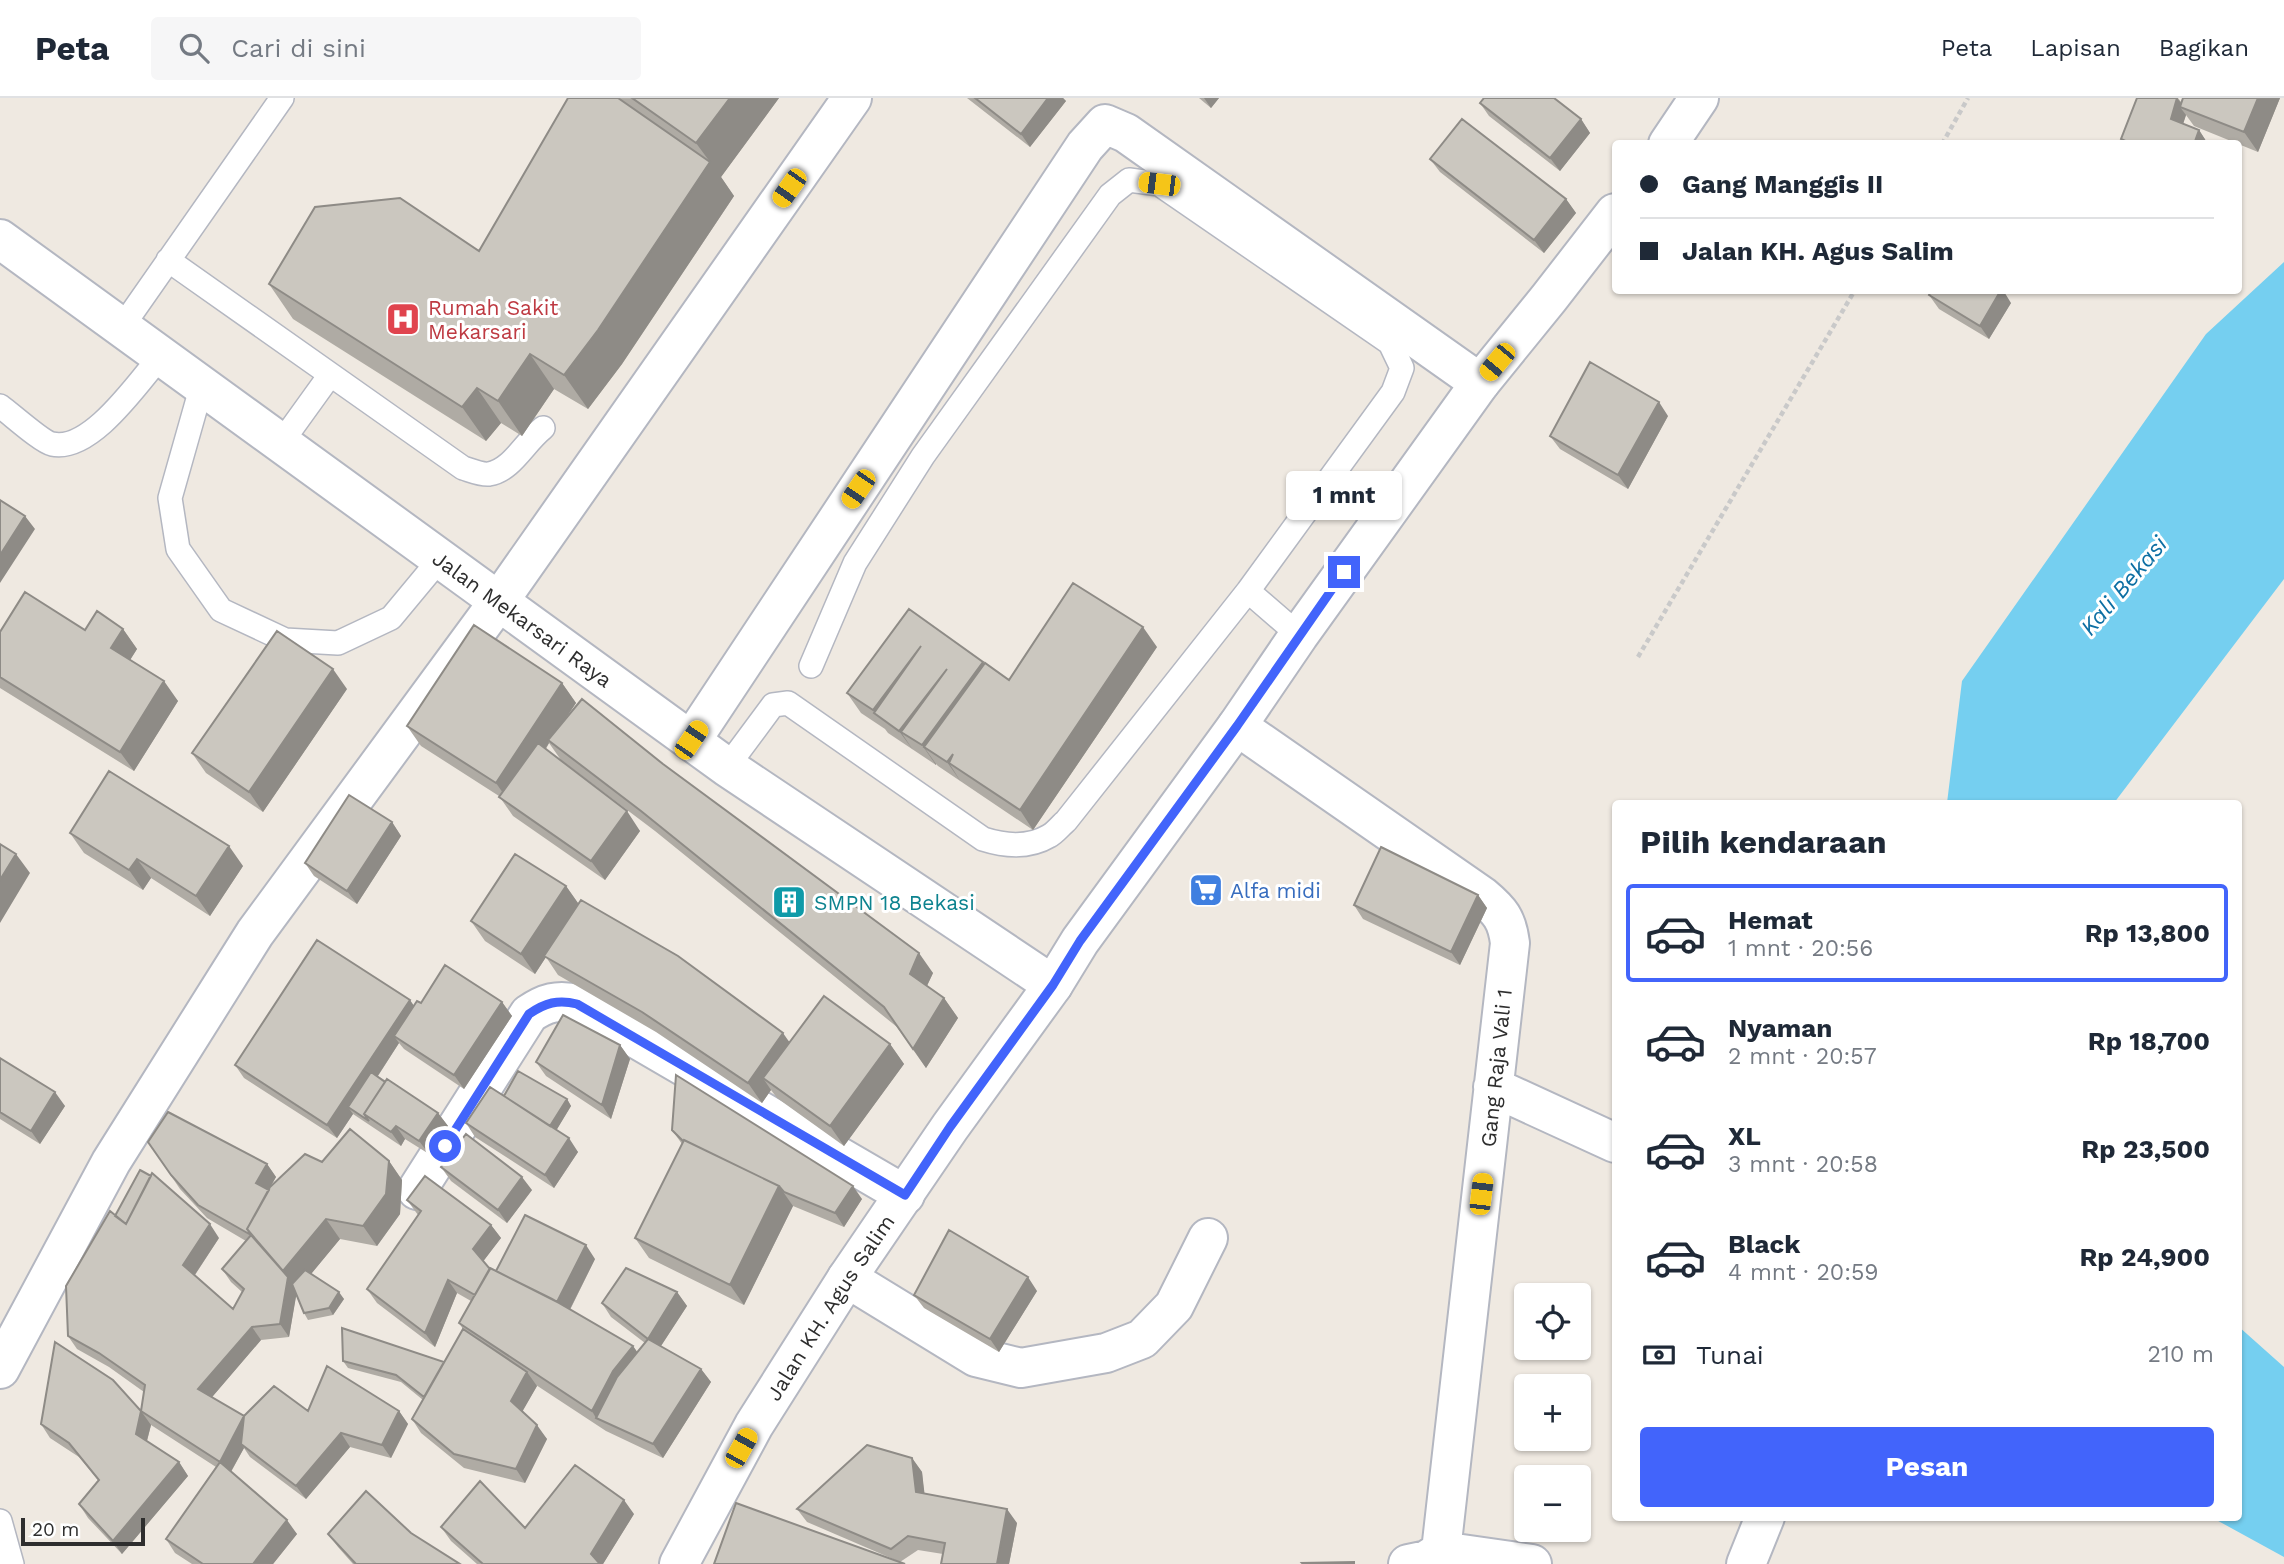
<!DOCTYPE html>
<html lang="id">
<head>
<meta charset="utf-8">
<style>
  body { margin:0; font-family:"Work Sans",sans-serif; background:#f6f6f7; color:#1f2937; height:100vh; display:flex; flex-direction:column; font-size:26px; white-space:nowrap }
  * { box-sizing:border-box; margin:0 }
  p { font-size:23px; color:#747a83 }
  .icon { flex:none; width:38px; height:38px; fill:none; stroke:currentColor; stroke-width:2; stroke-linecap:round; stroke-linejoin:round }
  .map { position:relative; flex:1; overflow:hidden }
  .side { position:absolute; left:1612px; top:702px; width:630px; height:721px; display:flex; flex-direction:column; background:#fff; border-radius:7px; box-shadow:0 2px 5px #0004 }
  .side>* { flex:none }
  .guide { position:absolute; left:1612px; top:42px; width:630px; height:154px; border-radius:7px; box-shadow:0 2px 5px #0004; display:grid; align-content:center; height:154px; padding:0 28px; background:#fff }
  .controls { position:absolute; left:1514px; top:1185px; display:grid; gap:14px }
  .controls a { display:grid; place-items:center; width:77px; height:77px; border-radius:7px; background:#fff; box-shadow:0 2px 5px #0004; font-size:35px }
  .scale { position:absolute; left:21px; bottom:18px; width:124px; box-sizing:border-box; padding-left:7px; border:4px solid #2e2e2e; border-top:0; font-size:19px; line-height:24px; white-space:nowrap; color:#2e2e2e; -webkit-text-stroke:5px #fff; paint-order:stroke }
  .end { position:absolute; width:32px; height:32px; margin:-16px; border:9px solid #4264fb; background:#fff; box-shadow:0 0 0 4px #fff }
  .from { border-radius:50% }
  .bubble { position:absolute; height:49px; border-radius:7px; background:#fff; box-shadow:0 2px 5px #0004; font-size:23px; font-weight:700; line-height:49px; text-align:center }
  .car { position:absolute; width:21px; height:42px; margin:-21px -10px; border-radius:9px; box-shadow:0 0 5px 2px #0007; background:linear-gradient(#f5c518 24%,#345 0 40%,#f5c518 0 76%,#345 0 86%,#f5c518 0) }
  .guide b { display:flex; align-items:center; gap:24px; height:66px; font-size:26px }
  .guide b+b { border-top:2px solid #e0e1e3 }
  .guide i { width:18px; height:18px; background:#1f2937 }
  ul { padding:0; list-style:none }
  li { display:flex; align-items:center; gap:21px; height:98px; margin:0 14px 10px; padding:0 14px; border:4px solid transparent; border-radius:7px }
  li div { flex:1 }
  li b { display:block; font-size:26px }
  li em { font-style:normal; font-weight:700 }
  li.current { border-color:#4264fb }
  li>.icon { width:63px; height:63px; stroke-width:1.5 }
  h2 { padding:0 28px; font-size:32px; line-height:84px }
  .pay { display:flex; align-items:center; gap:18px; height:77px; padding:0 28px; font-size:26px }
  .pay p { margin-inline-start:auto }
  .primary-button { display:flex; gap:14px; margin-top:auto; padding:14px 28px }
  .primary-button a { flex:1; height:80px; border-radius:7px; background:#4264fb; color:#fff; font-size:28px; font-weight:700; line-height:80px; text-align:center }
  header { display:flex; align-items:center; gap:42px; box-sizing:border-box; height:98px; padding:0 35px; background:#fff; border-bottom:2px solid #e0e1e3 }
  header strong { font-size:33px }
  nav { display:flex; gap:38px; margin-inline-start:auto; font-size:24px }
  .search { width:490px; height:63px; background:#f6f6f7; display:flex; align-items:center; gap:18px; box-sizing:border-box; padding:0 24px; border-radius:7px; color:#747a83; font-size:26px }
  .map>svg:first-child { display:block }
  .water { fill:#75cff0 }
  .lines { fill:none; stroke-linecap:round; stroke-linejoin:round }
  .service-casing { stroke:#b4b7c1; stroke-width:26 }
  .minor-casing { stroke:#b4b7c1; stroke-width:42 }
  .tertiary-casing { stroke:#b4b7c1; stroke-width:42 }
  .path { stroke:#c9c9c9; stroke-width:4.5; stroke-dasharray:5 3.5; stroke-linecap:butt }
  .service { stroke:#fff; stroke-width:23 }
  .minor { stroke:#fff; stroke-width:38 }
  .tertiary { stroke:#fff; stroke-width:38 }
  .wall { fill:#afaba4 }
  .shaded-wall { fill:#8e8b86 }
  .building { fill:#cbc7bf; stroke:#8e8b86; stroke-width:2 }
  .route { stroke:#4264fb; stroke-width:9 }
  .labels { text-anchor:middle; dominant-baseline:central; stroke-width:6; stroke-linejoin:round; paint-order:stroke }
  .health-label { font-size:21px; fill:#be3a42; stroke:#fff; text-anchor:start }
  .street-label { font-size:21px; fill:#2e2e2e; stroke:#fff }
  .shop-label { font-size:21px; fill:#366cbe; stroke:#fff; text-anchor:start }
  .culture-label { font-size:21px; fill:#0d838f; stroke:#fff; text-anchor:start }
  .water-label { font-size:23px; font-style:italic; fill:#0d6fa3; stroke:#fff }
</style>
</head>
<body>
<header>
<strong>Peta</strong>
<div class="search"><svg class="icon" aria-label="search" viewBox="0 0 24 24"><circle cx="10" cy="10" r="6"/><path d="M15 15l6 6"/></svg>Cari di sini</div>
<nav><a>Peta</a><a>Lapisan</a><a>Bagikan</a></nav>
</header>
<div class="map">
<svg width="2284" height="1466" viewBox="0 0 2284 1466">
  <rect width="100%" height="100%" fill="#efe9e1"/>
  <path class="water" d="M2284,164V481L2114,705H1947L1962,583L2206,236Z
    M2238,1228L2284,1269V1459L2211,1419H2238Z"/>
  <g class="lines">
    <g class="service-casing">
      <path id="service" d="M168,162L463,370C470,372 481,377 489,376C512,372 524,345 543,330
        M122,229L282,0
        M202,287L170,400L178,451L221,512L285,542L338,545L391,520L440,461
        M0,308C11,316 42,344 52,346C91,355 139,283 161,258
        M281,345L330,277
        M1248,493L1299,537
        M727,669L773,607L788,605L983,741C1005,748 1029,750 1049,738C1055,735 1061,727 1066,723L1248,493L1393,294L1402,270L1390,245L1159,86L1129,82L1110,97L923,358L855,465L811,568
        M0,1423L12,1466"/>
    </g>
    <g class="minor-casing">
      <path id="minor" d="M1237,628L1482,798C1500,813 1507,821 1510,845L1441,1453L1427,1462L1408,1466
        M691,643L1085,48L1105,26L1126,35L1480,285
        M1493,989L1615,1045
        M417,1092L529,916C545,905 558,901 577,906L905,1097
        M847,1180L976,1259L1021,1270L1106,1255L1142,1241L1174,1208L1208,1140
        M0,1271L111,1064L255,835L499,503L852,0
        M1441,1453L1532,1466
        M1746,1466L1765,1419"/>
    </g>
    <g class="tertiary-casing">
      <g id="tertiary">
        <path d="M1668,46L1699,0"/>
        <path id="s1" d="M0,141L727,669L1053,887"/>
        <path id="s2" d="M679,1466L754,1327L847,1180L950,1029L1053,887L1080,843L1237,628L1299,537L1480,285L1549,200L1615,115"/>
      </g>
    </g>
    <path class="path" d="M1942,46L1968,0
      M1638,559L1855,192"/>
    <use href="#service" class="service"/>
    <use href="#minor" class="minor"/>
    <use href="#tertiary" class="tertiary"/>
  </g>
  <path class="wall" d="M568,0H779L721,79L734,98L622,266L588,311L554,291L522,338L501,325L486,343L293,221L269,186L479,153Z
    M967,0H1063L1066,3L1030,49Z
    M1199,0H1219L1211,10Z
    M2137,0H2178L2181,4L2280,0L2258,54L2194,28L2186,17L2183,26L2199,32L2208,46H2124L2121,41Z
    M1480,5L1581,21L1590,35L1560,73L1489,18Z
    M1430,61L1566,101L1576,115L1544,155L1440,74Z
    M1929,197L2011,205L1989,241L1939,211Z
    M1668,318L1628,391L1560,351L1550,338Z
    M123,531L137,551L130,562L178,603L134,673L0,590V534Z
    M1157,549L1033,732L938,668L936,666V667L888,635L885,631L861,615L847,595L985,566L1009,582Z
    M562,585L576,605L564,622L663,666L933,875L927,888L944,900L958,920L926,970L897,929L655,733L561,662L549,645L546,651L640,733L605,782L513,718L499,698L421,648L407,628Z
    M347,591L263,714L206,675L192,655Z
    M392,724L401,738L357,806L314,778L305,765Z
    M70,735L243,768L210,818L151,780L143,792L84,755Z
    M566,788L578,805L790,944L890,946L904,966L844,1048L777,1000L771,992L762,1005L656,934L558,877L546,859L535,876L485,843L471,823Z
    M1478,797L1487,810L1460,867L1363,821L1354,807Z
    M502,904L512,918L464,991L404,951L399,945L378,978L438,1015L448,1028L429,1056L405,1041L401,1048L353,1016L337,1040L244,980L235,967L421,905Z
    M620,947L630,961L611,1021L546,978L536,964Z
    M0,960L65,1008L40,1046L0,1021Z
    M504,998L567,1001L571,1008L556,1032L578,1054L554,1090L475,1039L466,1025Z
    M672,1032L862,1101L844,1129L793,1108L744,1207L649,1160L635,1140L682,1046Z
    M148,1044L267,1066L276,1079L271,1088L322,1064L389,1063L402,1082L400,1116L377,1148L340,1141L311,1176L344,1201L333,1217L308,1222L304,1215L296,1197L289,1239L261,1242L212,1299L244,1318L308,1313H399L408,1326L391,1360L350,1349L306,1401L250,1359L244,1350L231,1374L297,1436L273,1466H192L175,1455L166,1441L216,1369L151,1327L141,1313L144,1294L109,1269L77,1251L68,1238L219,1140L195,1177L233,1211L242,1194L231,1184L222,1171L246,1143L207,1120L180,1091Z
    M441,1069L532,1092L507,1125L451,1083Z
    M407,1102L491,1127L501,1140L483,1163L490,1171L496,1173L595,1161L570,1212L633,1248L637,1254L645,1245L611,1219L602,1205L677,1194L687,1208L661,1248L701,1271L711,1284L663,1360L606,1333L536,1287L537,1288L522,1313L547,1341L525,1385L464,1370L421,1335L412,1321L423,1302L401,1284L348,1270L343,1263L444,1264L463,1231L459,1225L471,1203L457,1195L435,1249L377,1205L367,1191L418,1117Z
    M1037,1193L999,1254L924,1210L914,1197Z
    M141,1313L151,1327L147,1343L179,1364L188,1378L122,1456L88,1420L79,1406L99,1383L79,1359L50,1340L41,1326Z
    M912,1360L922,1374L924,1396L1017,1425L1009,1466H941L943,1456L918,1452L900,1464L807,1424L797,1411Z
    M634,1416L603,1466H477L451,1443L441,1429L525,1430Z
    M411,1435L460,1466H353L338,1449L328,1436Z"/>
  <path class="shaded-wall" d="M730,0H779L721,79L734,98L622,266L588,311L564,277L710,64L696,45Z
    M1048,0H1063L1066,3L1030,49L1021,36Z
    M1204,0H1219L1211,10Z
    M2177,0L2186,11L2180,9L2186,17L2180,35L2171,21Z
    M2258,0H2280L2258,54L2244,34Z
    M1581,21L1590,35L1560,73L1550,60Z
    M2199,32L2208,46H2194Z
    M1566,101L1576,115L1544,155L1534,142Z
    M2001,192H2003L2011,205L1989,241L1980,228Z
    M530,256L554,291L522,338L498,303Z
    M477,290L501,325L486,343L462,309Z
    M1659,304L1668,318L1628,391L1618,377Z
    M25,418L35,431L0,485V457Z
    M1143,529L1157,549L1033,732L1020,712Z
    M123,531L137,551L125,570L111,550Z
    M921,548L875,616L873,612Z
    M983,564L997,584L924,649L936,666V667L922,647Z
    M333,571L347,591L263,714L249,694Z
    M947,571L901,634L913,652L899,633Z
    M164,583L178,603L134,673L120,654Z
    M562,585L576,605L550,644L548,642L549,645L510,705L496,685Z
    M953,656L949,665L961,684L947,664Z
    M627,713L640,733L605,782L591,763Z
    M392,724L401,738L357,806L347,793Z
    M229,748L243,768L210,818L196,798Z
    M16,756L30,775L0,825V782Z
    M137,761L151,780L143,792L129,772Z
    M566,788L580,808L544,858L546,859L535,876L521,856Z
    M1478,797L1487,810L1460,867L1451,854Z
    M919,855L933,875L923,896L910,876Z
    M944,900L958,920L926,970L913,951Z
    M410,902L419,915L394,938L399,945L355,1013L348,1009L353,1016L337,1040L327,1027Z
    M502,904L512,918L464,991L454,977Z
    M783,935L797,955L763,980L771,992L762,1005L748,985Z
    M890,946L904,966L844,1048L830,1028Z
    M620,947L630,961L611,1021L602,1007Z
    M55,994L65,1008L40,1046L31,1033Z
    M567,1001L571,1008L553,1038L548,1031Z
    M438,1015L448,1028L429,1056L419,1043Z
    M396,1028L405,1041L401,1048L391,1034Z
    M569,1040L578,1054L554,1090L545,1077Z
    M389,1063L402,1082L400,1116L377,1148L363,1128Z
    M267,1066L276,1079L265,1098L256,1085Z
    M522,1079L532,1092L507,1125L498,1112Z
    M779,1088L793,1108L744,1207L730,1187Z
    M853,1088L862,1101L844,1129L835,1115Z
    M326,1121L340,1141L297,1193L283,1173Z
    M210,1126L219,1140L192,1181L183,1167Z
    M491,1127L501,1140L482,1165L473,1151Z
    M586,1147L595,1161L565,1221L556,1207Z
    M288,1179L297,1193L289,1239L280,1226Z
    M1028,1179L1037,1193L999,1254L990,1241Z
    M448,1182L457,1195L435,1249L425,1235Z
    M339,1194L344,1201L333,1217L329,1210Z
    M677,1194L687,1208L657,1254L648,1241Z
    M252,1229L261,1242L207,1305L198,1291Z
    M633,1248L647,1268L596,1320L592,1313L613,1273Z
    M701,1271L711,1284L663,1360L653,1346Z
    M527,1274L537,1288L521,1316L511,1303Z
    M141,1313L151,1327L145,1350L136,1336Z
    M399,1313L408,1326L391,1360L382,1347Z
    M244,1318L241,1346L244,1350L229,1377L220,1364Z
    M537,1327L547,1341L525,1385L516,1371Z
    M341,1335L350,1349L306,1401L296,1388Z
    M912,1360L922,1374L926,1408L916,1394Z
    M179,1364L188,1378L122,1456L113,1443Z
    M624,1402L634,1416L603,1466H598L591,1456Z
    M1007,1411L1017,1425L1009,1466H997Z
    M287,1422L297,1436L273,1466H253Z"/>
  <path class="building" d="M568,0H618L710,64L598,232L564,277L530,256L498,303L477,290L462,309L269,186L315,109L400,100L479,153Z
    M632,0H730L696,45Z
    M975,0H1048L1021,36Z
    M1484,0H1554L1581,21L1550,60L1480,5Z
    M2137,0H2177L2171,21L2199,32L2194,46H2132L2121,41Z
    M2183,0H2258L2244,34L2180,9Z
    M1462,21L1566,101L1534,142L1430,61Z
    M1932,192H2001L1980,228L1929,197Z
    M1590,264L1659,304L1618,377L1550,338Z
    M0,402L25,418L0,457Z
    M1073,485L1143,529L1020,712L949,665L953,656L947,664L924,649L985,565L1009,582Z
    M25,494L85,532L97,513L123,531L111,550L164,583L120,654L0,579V534Z
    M909,511L983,564L922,647L901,634L947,571L899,633L874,615L921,548L873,612L847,595Z
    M474,527L562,585L496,685L407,628Z
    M277,533L333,571L249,694L192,655Z
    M582,601L663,666L919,855L910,876L944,900L913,951L884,909L641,713L548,642Z
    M538,645L627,713L591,763L499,699Z
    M109,673L229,748L196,798L137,761L129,772L70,735Z
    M349,697L392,724L347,793L305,765Z
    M0,746L16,756L0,782Z
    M1381,749L1478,797L1451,854L1354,807Z
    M515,756L566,788L521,856L471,823Z
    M581,802L678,858L783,935L748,985L642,914L544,858Z
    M317,842L410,902L327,1027L235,967Z
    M445,867L502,904L454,977L394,938L417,903L421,905Z
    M824,898L890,946L830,1028L763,980Z
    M563,917L620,947L602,1007L536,964Z
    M0,960L55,994L31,1033L0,1014Z
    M518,973L567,1001L550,1028L504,998Z
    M371,974L385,984L364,1016L369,1023L348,1009Z
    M676,977L853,1088L835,1115L784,1094L779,1088L684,1042L683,1043L672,1032Z
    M387,981L438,1015L419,1043L396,1028L391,1034L364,1016Z
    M490,989L569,1040L545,1077L466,1025Z
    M168,1014L267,1066L256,1085L269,1092L247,1131L251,1137L198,1107L171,1077L148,1044Z
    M350,1031L389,1063L386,1096L363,1128L326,1121L283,1173L247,1131L270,1089L305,1056L322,1064Z
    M466,1036L522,1079L498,1112L441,1069Z
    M684,1042L779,1088L730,1187L635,1140Z
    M140,1072L151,1078L126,1126L115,1118Z
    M152,1075L210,1126L183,1167L233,1211L244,1191L222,1171L251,1137L288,1179L280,1226L252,1229L198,1291L244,1318L220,1364L287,1422L253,1466H203L166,1441L220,1364L141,1313L145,1287L99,1255L68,1238L66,1188L110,1113L126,1126Z
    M425,1078L491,1127L473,1151L490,1171L475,1197L448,1182L425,1235L367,1191L421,1113L407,1102Z
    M525,1117L586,1147L557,1204L496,1173Z
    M949,1132L1028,1179L990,1241L914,1197Z
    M490,1170L552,1201L633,1248L613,1273L592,1313L459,1225Z
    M626,1170L677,1194L648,1241L602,1205Z
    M305,1172L339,1194L329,1210L304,1215L292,1186Z
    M342,1230L444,1264L424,1299L396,1277L343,1263Z
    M463,1231L527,1274L511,1303L537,1327L516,1371L454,1356L412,1321Z
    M648,1241L701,1271L653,1346L596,1320L617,1279Z
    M55,1244L113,1282L141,1313L136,1336L179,1364L113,1443L79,1406L99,1382L69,1345L41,1326Z
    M327,1268L399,1313L382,1347L341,1335L296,1388L241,1346L244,1318L274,1288L308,1313Z
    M867,1347L912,1360L916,1394L1007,1411L997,1466H941L945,1445L908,1438L891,1451L797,1411Z
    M575,1367L624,1402L591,1456L600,1466H483L441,1429L480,1383L525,1430Z
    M366,1393L411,1435L460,1466H356L328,1436Z
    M736,1405L905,1466H714Z
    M1354,1464V1466H1303L1302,1465Z"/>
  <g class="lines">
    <path class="route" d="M445,1048L529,916C545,905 558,901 577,906L905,1097L950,1029L1053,887L1080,843L1237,628L1344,474"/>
  </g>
  <defs>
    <g id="hospital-square" transform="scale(1.75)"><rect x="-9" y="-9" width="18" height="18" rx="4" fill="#e0444e" stroke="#fff"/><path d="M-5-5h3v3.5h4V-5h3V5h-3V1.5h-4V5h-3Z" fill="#fff"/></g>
    <g id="supermarket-square" transform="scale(1.75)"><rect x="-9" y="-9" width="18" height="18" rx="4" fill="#3f7fe0" stroke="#fff"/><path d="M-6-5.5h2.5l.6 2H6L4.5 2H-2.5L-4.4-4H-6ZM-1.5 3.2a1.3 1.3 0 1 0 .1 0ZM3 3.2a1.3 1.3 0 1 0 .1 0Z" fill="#fff"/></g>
    <g id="building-square" transform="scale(1.75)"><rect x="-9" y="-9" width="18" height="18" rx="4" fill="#0f9aa8" stroke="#fff"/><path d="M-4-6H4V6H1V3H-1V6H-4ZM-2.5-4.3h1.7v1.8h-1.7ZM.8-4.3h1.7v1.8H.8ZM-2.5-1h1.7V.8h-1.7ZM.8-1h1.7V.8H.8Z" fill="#fff"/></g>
  </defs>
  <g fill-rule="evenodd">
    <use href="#hospital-square" x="403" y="221"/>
    <use href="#supermarket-square" x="1206" y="792"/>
    <use href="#building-square" x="789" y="804"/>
  </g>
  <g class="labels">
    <g class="health-label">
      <text x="428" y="209">Rumah Sakit<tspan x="428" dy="24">Mekarsari</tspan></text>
    </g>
    <g class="street-label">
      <text stroke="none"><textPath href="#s1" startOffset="646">Jalan Mekarsari Raya</textPath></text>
      <text transform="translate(1496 970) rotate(-84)">Gang Raja Vali 1</text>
      <text stroke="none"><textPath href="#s2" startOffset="298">Jalan KH. Agus Salim</textPath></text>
    </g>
    <g class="shop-label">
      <text x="1230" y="792">Alfa midi</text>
    </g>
    <g class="culture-label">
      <text x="814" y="804">SMPN 18 Bekasi</text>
    </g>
    <g class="water-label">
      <text transform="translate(2124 488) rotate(-50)">Kali Bekasi</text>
    </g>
  </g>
</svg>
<div class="controls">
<a><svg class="icon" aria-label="locate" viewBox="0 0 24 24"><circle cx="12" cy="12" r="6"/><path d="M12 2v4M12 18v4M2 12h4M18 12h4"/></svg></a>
<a>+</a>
<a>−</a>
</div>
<div class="scale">20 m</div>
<i class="end from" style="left:445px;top:1048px"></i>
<i class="end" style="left:1344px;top:474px"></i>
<div class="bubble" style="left:1286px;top:373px;width:116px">1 mnt</div>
<i class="car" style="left:1159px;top:86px;rotate:277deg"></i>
<i class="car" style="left:789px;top:90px;rotate:215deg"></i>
<i class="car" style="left:1497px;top:264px;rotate:220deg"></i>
<i class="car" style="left:858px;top:391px;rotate:214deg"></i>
<i class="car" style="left:691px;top:642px;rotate:34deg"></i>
<i class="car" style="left:1481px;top:1096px;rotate:7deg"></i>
<i class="car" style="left:741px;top:1350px;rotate:29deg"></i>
<div class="guide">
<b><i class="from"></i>Gang Manggis II</b>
<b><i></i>Jalan KH. Agus Salim</b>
</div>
<section class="side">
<h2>Pilih kendaraan</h2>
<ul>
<li class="current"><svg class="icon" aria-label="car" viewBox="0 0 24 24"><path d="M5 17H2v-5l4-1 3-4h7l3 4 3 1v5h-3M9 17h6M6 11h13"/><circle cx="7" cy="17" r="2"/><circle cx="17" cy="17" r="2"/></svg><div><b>Hemat</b><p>1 mnt · 20:56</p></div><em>Rp 13,800</em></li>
<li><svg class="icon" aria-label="car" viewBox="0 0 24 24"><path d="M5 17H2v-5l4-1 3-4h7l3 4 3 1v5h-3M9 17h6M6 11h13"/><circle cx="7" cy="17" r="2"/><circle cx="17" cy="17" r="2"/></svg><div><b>Nyaman</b><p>2 mnt · 20:57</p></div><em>Rp 18,700</em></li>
<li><svg class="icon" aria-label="car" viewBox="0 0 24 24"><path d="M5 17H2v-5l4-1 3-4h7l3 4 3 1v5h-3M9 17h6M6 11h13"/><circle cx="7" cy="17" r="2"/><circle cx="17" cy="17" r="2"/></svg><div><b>XL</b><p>3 mnt · 20:58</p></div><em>Rp 23,500</em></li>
<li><svg class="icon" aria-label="car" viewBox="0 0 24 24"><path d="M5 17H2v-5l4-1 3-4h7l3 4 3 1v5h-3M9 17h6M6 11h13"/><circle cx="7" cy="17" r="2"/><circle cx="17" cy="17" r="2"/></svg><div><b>Black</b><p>4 mnt · 20:59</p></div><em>Rp 24,900</em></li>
</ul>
<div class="pay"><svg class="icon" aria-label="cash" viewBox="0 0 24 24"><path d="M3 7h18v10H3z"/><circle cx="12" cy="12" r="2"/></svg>Tunai<p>210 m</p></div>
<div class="primary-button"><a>Pesan</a></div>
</section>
</div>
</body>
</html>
